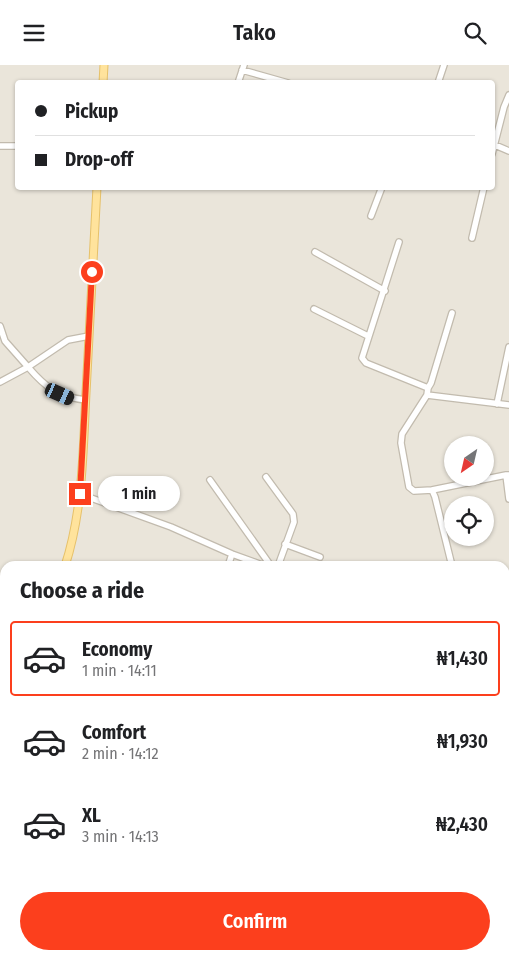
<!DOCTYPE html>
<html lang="en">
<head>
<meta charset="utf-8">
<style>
  body { margin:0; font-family:"Fira Sans Condensed",sans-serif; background:#f2f2f2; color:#202124; height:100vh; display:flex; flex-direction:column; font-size:19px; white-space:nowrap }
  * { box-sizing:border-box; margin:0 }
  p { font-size:16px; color:#757577 }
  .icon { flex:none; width:28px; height:28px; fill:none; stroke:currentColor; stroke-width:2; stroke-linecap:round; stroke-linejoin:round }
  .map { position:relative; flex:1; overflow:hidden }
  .drawer { position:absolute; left:0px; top:496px; width:510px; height:399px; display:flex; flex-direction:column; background:#fff; border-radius:15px 15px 0 0; box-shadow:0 1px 4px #0004 }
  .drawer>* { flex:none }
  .guide { position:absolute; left:15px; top:15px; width:480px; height:110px; border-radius:5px; box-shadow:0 1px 4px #0004; display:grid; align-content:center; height:110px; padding:0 20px; background:#fff }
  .needle { width:32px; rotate:214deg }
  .buttons { position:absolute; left:444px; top:371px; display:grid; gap:10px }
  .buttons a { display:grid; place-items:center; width:50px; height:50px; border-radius:50%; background:#fff; box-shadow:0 1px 4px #0004; font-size:25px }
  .end { position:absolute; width:22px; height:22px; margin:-11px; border:6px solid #fc3f1d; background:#fff; box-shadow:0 0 0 2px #fff }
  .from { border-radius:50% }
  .bubble { position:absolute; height:35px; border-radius:18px; background:#fff; box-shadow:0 1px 4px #0004; font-size:16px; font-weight:600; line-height:35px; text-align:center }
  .car { position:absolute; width:15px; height:30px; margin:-15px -8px; border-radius:6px; box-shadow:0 0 4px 1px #0007; background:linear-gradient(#222 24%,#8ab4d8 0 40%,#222 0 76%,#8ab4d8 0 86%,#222 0) }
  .guide b { display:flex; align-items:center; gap:18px; height:48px; font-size:19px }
  .guide b+b { border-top:1px solid #e0e0e0 }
  .guide i { width:12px; height:12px; background:#202124 }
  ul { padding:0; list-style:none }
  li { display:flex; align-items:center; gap:15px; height:75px; margin:0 10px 8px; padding:0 10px; border:2px solid transparent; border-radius:5px }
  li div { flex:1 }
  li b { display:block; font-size:19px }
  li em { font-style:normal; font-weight:600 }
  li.on { border-color:#fc3f1d }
  li>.icon { width:45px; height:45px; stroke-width:1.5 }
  h2 { padding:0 20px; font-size:22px; line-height:60px }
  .button { display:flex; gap:10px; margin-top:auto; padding:10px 20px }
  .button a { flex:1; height:58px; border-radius:30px; background:#fc3f1d; color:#fff; font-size:20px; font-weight:600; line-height:58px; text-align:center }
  header { display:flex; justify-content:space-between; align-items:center; height:65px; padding:0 20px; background:#fff; font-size:22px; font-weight:600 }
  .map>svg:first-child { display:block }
  .residential { fill:#eae5da; fill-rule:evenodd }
  .medical { fill:#f6e3e0 }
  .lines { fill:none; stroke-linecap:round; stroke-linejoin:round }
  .minor-casing { stroke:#c2bbae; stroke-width:8 }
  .major-casing { stroke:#e6c16a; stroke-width:9 }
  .minor { stroke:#fff; stroke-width:5.5 }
  .major { stroke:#ffe39c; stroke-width:7 }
  .route { stroke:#fc3f1d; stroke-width:6 }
</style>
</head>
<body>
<header><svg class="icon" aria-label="menu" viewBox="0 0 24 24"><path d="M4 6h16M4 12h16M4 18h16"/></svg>Tako<svg class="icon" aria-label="search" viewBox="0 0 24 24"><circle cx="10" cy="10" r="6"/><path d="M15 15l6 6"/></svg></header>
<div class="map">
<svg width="509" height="894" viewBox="0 0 509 894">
  <rect width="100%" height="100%" fill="#f6f3ec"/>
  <path class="residential" d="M0,0H509V894H0ZM18,18H492V122H18ZM452,380H485V412H452ZM452,440H485V472H452ZM5,501H505V890H5Z"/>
  <path class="medical" d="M0,650L5,652V890H134L132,894L0,893Z"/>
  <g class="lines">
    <g class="minor-casing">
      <path id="minor" d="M242,5L288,18
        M238,18L244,0
        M438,18L444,0
        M495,80L509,86
        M0,81H18
        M492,89L504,42L509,30
        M371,151L382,122
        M472,173L484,122
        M399,177L362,293L366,298L428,323L427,330L509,340
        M315,187L385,226
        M314,244L368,271
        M0,261L5,276L28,302L68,275L89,271
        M0,317L28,302C46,323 58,332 86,335
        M428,323L431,318L452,248
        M427,330L402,369L401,378L409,422L414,426L432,425L435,432L452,501
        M497,339L509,282
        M509,410H506L509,434
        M266,412L293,449L294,457L278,501
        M210,415L271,501
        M432,425L506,410
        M80,429L171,462L232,489L265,501
        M285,479L320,492
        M228,501L232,489
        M505,590H509
        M0,641L5,643
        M505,763L509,759
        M505,830L509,825
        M425,890L429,894
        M376,894L379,890"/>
    </g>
    <g class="major-casing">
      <path id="major" d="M103,18L104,0
        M65,501C83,446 83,386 86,328C90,259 93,191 97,122
        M0,630L5,621"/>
    </g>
    <use href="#minor" class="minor"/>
    <use href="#major" class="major"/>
  </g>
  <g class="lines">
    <path class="route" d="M80,429L92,207"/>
  </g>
</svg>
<div class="buttons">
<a><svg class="needle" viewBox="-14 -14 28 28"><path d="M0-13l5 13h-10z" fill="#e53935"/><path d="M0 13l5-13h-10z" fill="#757577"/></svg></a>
<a><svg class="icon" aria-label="locate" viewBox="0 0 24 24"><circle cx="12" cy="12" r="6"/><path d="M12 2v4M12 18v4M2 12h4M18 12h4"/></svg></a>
</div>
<i class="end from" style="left:92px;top:207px"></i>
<i class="end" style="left:80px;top:429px"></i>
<div class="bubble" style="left:98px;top:411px;width:82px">1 min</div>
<i class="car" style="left:60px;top:329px;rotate:114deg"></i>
<div class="guide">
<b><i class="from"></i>Pickup</b>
<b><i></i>Drop-off</b>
</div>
<section class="drawer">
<h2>Choose a ride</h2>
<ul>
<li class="on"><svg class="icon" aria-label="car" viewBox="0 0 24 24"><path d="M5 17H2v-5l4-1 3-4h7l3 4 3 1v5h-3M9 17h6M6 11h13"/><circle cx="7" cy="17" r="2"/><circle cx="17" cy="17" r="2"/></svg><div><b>Economy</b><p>1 min · 14:11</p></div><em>₦1,430</em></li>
<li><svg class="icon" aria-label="car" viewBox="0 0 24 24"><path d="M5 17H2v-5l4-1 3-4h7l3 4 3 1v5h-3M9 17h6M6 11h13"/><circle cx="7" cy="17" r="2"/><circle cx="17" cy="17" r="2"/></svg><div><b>Comfort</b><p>2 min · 14:12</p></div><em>₦1,930</em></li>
<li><svg class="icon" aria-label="car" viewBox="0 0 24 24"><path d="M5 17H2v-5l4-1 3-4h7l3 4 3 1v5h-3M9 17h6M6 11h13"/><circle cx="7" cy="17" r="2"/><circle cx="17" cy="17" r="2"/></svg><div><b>XL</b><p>3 min · 14:13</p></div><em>₦2,430</em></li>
</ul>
<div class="button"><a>Confirm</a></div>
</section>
</div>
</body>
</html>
